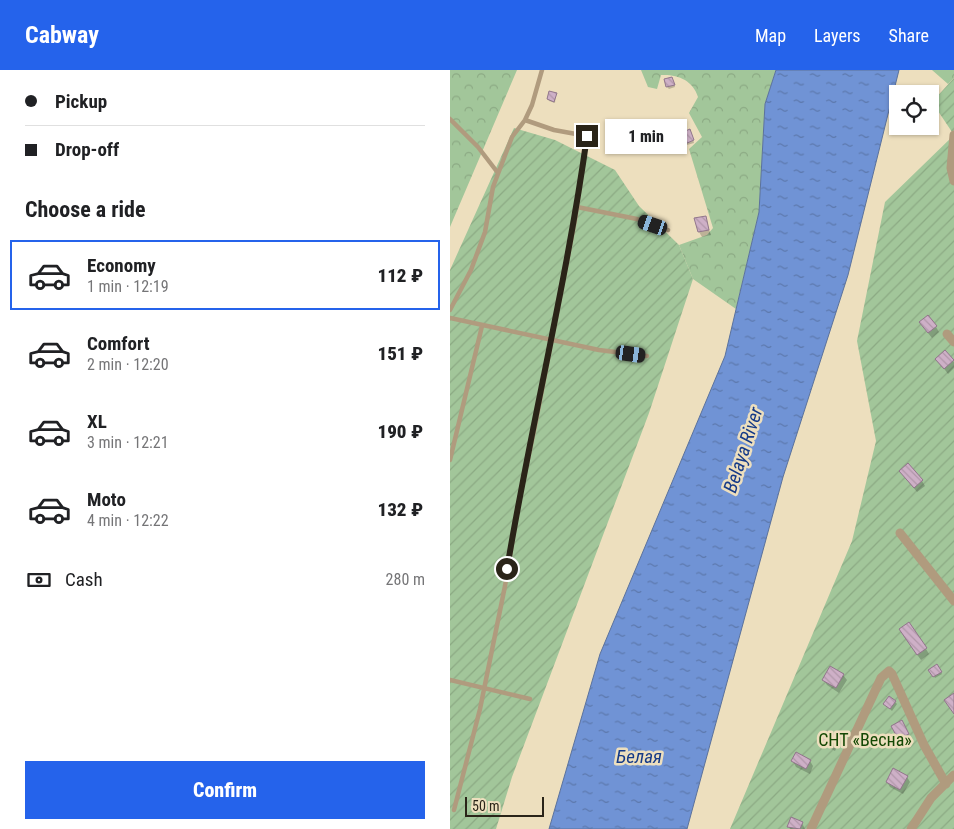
<!DOCTYPE html>
<html lang="en">
<head>
<meta charset="utf-8">
<style>
  body { margin:0; font-family:"Roboto Condensed",sans-serif; background:#f6f6f6; color:#202124; height:100vh; display:flex; flex-direction:column; font-size:19px; white-space:nowrap }
  * { box-sizing:border-box; margin:0 }
  p { font-size:16px; color:#757577 }
  .icon { flex:none; width:28px; height:28px; fill:none; stroke:currentColor; stroke-width:2; stroke-linecap:round; stroke-linejoin:round }
  .map { position:relative; flex:1; overflow:hidden }
  .details { display:flex; flex-direction:column; background:#fff; width:450px }
  .details>* { flex:none }
  .banner { display:grid; align-content:center; height:110px; padding:0 25px; background:#fff }
  .tools { position:absolute; left:439px; top:15px; display:grid; gap:10px }
  .tools a { display:grid; place-items:center; width:50px; height:50px; border-radius:0px; background:#fff; box-shadow:0 1px 4px #0004; font-size:25px }
  .scale { position:absolute; left:15px; bottom:12px; width:79px; box-sizing:border-box; padding-left:5px; border:2px solid #2a2418; border-top:0; font-size:14px; line-height:18px; white-space:nowrap; color:#2a2418; -webkit-text-stroke:4px #eddfbe; paint-order:stroke }
  .end { position:absolute; width:22px; height:22px; margin:-11px; border:6px solid #2a2418; background:#fff; box-shadow:0 0 0 2px #fff }
  .from { border-radius:50% }
  .bubble { position:absolute; height:35px; border-radius:0px; background:#fff; box-shadow:0 1px 4px #0004; font-size:16px; font-weight:800; line-height:35px; text-align:center }
  .car { position:absolute; width:15px; height:30px; margin:-15px -8px; border-radius:6px; box-shadow:0 0 4px 1px #0007; background:linear-gradient(#222 24%,#8ab4d8 0 40%,#222 0 76%,#8ab4d8 0 86%,#222 0) }
  .banner b { display:flex; align-items:center; gap:18px; height:48px; font-size:19px }
  .banner b+b { border-top:1px solid #e0e0e0 }
  .banner i { width:12px; height:12px; background:#202124 }
  ul { padding:0; list-style:none }
  li { display:flex; align-items:center; gap:15px; height:70px; margin:0 10px 8px; padding:0 15px; border:2px solid transparent; border-radius:0px }
  li div { flex:1 }
  li b { display:block; font-size:19px }
  li em { font-style:normal; font-weight:800 }
  li.active { border-color:#2563eb }
  li>.icon { width:45px; height:45px; stroke-width:1.5 }
  h2 { padding:0 25px; font-size:22px; line-height:60px }
  .pay { display:flex; align-items:center; gap:12px; height:55px; padding:0 25px; font-size:19px }
  .pay p { margin-inline-start:auto }
  .primary-button { display:flex; gap:10px; margin-top:auto; padding:10px 25px }
  .primary-button a { flex:1; height:58px; border-radius:0px; background:#2563eb; color:#fff; font-size:20px; font-weight:800; line-height:58px; text-align:center }
  header { display:flex; align-items:center; gap:30px; box-sizing:border-box; height:70px; padding:0 25px; background:#2563eb; color:#fff }
  header strong { font-size:24px }
  nav { display:flex; gap:28px; margin-inline-start:auto; font-size:18px }
  main { display:flex; flex:1; min-height:0 }
  .map>svg:first-child { display:block }
  .forest { fill:url(#forest-crowns) }
  .garden { fill:url(#garden-furrows) }
  .water { fill:url(#water-ripples); stroke:#5b729c }
  .shadow { fill:#0003 }
  .building { fill:url(#building-back-hatch); stroke:#91768b }
  .lines { fill:none; stroke-linecap:round; stroke-linejoin:round }
  .lane { stroke:#b09b7e; stroke-width:4.5 }
  .street { stroke:#b09b7e; stroke-width:9 }
  .route { stroke:#2a2418; stroke-width:6 }
  .labels { text-anchor:middle; dominant-baseline:central; stroke-width:5; stroke-linejoin:round; paint-order:stroke }
  .park-label { font-size:18px; fill:#144804; stroke:#eddfbe }
  .water-label { font-size:19px; font-style:italic; fill:#153a87; stroke:#eddfbe }
</style>
</head>
<body>
<header>
<strong>Cabway</strong>
<nav><a>Map</a><a>Layers</a><a>Share</a></nav>
</header>
<main>
<section class="details">
<div class="banner">
<b><i class="from"></i>Pickup</b>
<b><i></i>Drop-off</b>
</div>
<h2>Choose a ride</h2>
<ul>
<li class="active"><svg class="icon" aria-label="car" viewBox="0 0 24 24"><path d="M5 17H2v-5l4-1 3-4h7l3 4 3 1v5h-3M9 17h6M6 11h13"/><circle cx="7" cy="17" r="2"/><circle cx="17" cy="17" r="2"/></svg><div><b>Economy</b><p>1 min · 12:19</p></div><em>112 ₽</em></li>
<li><svg class="icon" aria-label="car" viewBox="0 0 24 24"><path d="M5 17H2v-5l4-1 3-4h7l3 4 3 1v5h-3M9 17h6M6 11h13"/><circle cx="7" cy="17" r="2"/><circle cx="17" cy="17" r="2"/></svg><div><b>Comfort</b><p>2 min · 12:20</p></div><em>151 ₽</em></li>
<li><svg class="icon" aria-label="car" viewBox="0 0 24 24"><path d="M5 17H2v-5l4-1 3-4h7l3 4 3 1v5h-3M9 17h6M6 11h13"/><circle cx="7" cy="17" r="2"/><circle cx="17" cy="17" r="2"/></svg><div><b>XL</b><p>3 min · 12:21</p></div><em>190 ₽</em></li>
<li><svg class="icon" aria-label="car" viewBox="0 0 24 24"><path d="M5 17H2v-5l4-1 3-4h7l3 4 3 1v5h-3M9 17h6M6 11h13"/><circle cx="7" cy="17" r="2"/><circle cx="17" cy="17" r="2"/></svg><div><b>Moto</b><p>4 min · 12:22</p></div><em>132 ₽</em></li>
</ul>
<div class="pay"><svg class="icon" aria-label="cash" viewBox="0 0 24 24"><path d="M3 7h18v10H3z"/><circle cx="12" cy="12" r="2"/></svg>Cash<p>280 m</p></div>
<div class="primary-button"><a>Confirm</a></div>
</section>
<div class="map">
<svg width="504" height="759" viewBox="0 0 504 759">
  <defs>
    <pattern id="forest-crowns" width="20" height="18" patternUnits="userSpaceOnUse" patternTransform="scale(1.25)"><rect width="20" height="18" fill="#a2c69a"/><path d="M2 6a3 3 0 1 1 6 0M12 15a3 3 0 1 1 6 0" fill="none" stroke="#8caa84"/></pattern>
    <pattern id="garden-furrows" width="10" height="10" patternUnits="userSpaceOnUse" patternTransform="scale(1.25)"><rect width="10" height="10" fill="#a2c69a"/><path d="M-1 1l2-2M0 10L10 0M9 11l2-2" fill="none" stroke="#8caa84"/></pattern>
    <pattern id="water-ripples" width="26" height="14" patternUnits="userSpaceOnUse" patternTransform="scale(1.25)"><rect width="26" height="14" fill="#7093d5"/><path d="M2 4q2-2 4 0t4 0M15 11q2-2 4 0t4 0" fill="none" stroke="#5c78ac"/></pattern>
    <pattern id="building-back-hatch" width="6" height="6" patternUnits="userSpaceOnUse" patternTransform="scale(1.25)"><rect width="6" height="6" fill="#ceb0c7"/><path d="M-1 5l2 2M0 0l6 6M5-1l2 2" fill="none" stroke="#b197aa"/></pattern>
  </defs>
  <rect width="100%" height="100%" fill="#eddfbe"/>
  <path class="forest" d="M0,0H67L0,157Z
    M191,0H326L315,34L309,142L286,239L243,209L229,175L257,165L263,158L239,79L252,67L239,43L248,27C243,10 227,4 211,5L207,19L198,17Z
    M482,0H504V8L498,14Z"/>
  <path class="garden" d="M504,8V759H280L402,471L426,371L407,271L435,132L504,65L482,32Z
    M64,58L105,70L165,100L189,136L229,175L243,209L199,343L62,707L46,759H0V200Z"/>
  <path class="water" d="M326,0H449L398,205L333,407L237,759H99L150,584L275,286L309,142L315,34Z"/>
  <path class="shadow" d="M223,10L225,17L219,19L217,17Z
    M106,24L105,33L99,31L98,29Z
    M241,63L244,73L237,75L236,73Z
    M178,65V74L166,69Z
    M214,70V79L202,75Z
    M255,147L261,165L252,167L249,162Z
    M486,257L489,262L482,268L474,258Z
    M495,282L504,292V298L498,304L487,289Z
    M450,401L472,411L475,416L467,422Z
    M453,565L476,579L479,584L471,590Z
    M487,596L492,604L485,608L480,600Z
    M393,605L397,610L389,623L377,615L374,610Z
    M445,632L447,634L442,641L435,634Z
    M452,652L461,670L452,674L443,656Z
    M386,667L389,673L385,681L376,676L373,671Z
    M343,691H360L363,696L360,704L346,697Z
    M457,707L460,712L453,724L440,717L437,712Z
    M352,753L355,759H340L339,757Z"/>
  <path class="building" d="M222,7L225,15L216,17L214,9Z
    M99,21L107,23L104,32L97,29Z
    M240,59L244,70L235,74L231,63Z
    M167,61L179,63L177,72L165,70Z
    M203,66L214,69L213,77L201,75Z
    M256,146L259,160L248,162L244,148Z
    M478,245L487,256L478,263L469,252Z
    M495,280L504,290L494,299L485,289Z
    M458,393L473,410L464,418L449,401Z
    M459,552L477,578L467,585L449,559Z
    M487,594L492,602L483,607L478,600Z
    M380,596L394,604L386,618L372,610Z
    M504,623V644L494,630Z
    M439,626L446,631L440,639L433,634Z
    M452,650L459,664L448,669L441,656Z
    M377,661L387,666L381,677L371,671Z
    M346,682L361,690L356,699L341,691Z
    M443,698L458,706L450,720L436,712Z
    M341,747L353,752L350,759L337,757Z"/>
  <g class="lines">
    <path class="lane" d="M0,49L28,77L48,103
      M127,137L187,149L218,160
      M0,240L21,200L35,162L43,117L62,67L75,50L82,35L92,0
      M0,248L149,280L197,286
      M0,390L32,256
      M0,610L80,629
      M4,740L30,639L55,516L69,431L85,356L125,150L137,66L104,60L75,50"/>
    <path class="street" d="M504,65L501,98L504,111
      M497,264L504,272
      M450,463L504,531
      M361,759L431,608L439,601L442,604L474,675L496,714
      M461,759L481,728L504,705"/>
  </g>
  <g class="lines">
    <path class="route" d="M57,499C81,354 117,211 137,66"/>
  </g>
  <g class="labels">
    <g class="park-label">
      <text x="415" y="669">СНТ «Весна»</text>
    </g>
    <g class="water-label">
      <text transform="translate(293 380) rotate(-72)">Belaya River</text>
      <text x="189" y="686">Белая</text>
    </g>
  </g>
</svg>
<div class="tools">
<a><svg class="icon" aria-label="locate" viewBox="0 0 24 24"><circle cx="12" cy="12" r="6"/><path d="M12 2v4M12 18v4M2 12h4M18 12h4"/></svg></a>
</div>
<div class="scale">50 m</div>
<i class="end from" style="left:57px;top:499px"></i>
<i class="end" style="left:137px;top:66px"></i>
<div class="bubble" style="left:155px;top:49px;width:82px">1 min</div>
<i class="car" style="left:203px;top:155px;rotate:289deg"></i>
<i class="car" style="left:181px;top:284px;rotate:98deg"></i>
</div>
</main>
</body>
</html>
